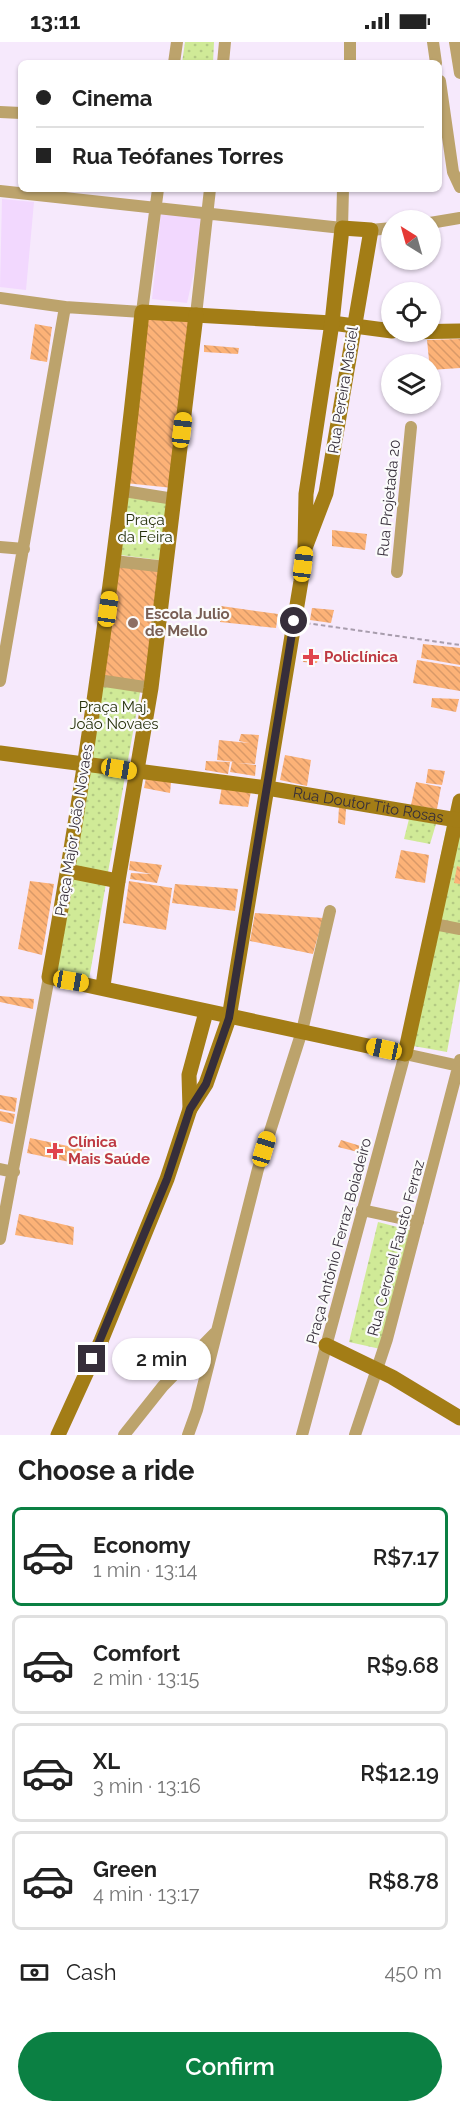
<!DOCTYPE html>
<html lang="en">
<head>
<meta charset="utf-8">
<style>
  body { margin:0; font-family:Raleway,sans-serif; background:#f6f6f6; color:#222; height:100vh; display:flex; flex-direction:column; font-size:22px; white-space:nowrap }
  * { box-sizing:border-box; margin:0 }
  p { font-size:20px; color:#767676 }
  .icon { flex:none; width:33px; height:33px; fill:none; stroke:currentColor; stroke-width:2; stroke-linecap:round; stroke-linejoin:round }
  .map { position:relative; height:1393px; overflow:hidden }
  .drawer { display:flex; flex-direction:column; background:#fff; flex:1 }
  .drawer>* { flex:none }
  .hud { position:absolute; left:18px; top:18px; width:424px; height:132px; border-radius:9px; box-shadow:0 2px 4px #0004; display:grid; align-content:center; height:132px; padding:0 18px; background:#fff }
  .needle { width:39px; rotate:323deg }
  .controls { position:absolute; left:381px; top:168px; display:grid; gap:12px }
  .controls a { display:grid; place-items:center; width:60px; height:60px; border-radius:50%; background:#fff; box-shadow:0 2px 4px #0004; font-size:30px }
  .end { position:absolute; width:27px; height:27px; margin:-14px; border:8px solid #362e3a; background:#fff; box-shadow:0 0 0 3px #fff }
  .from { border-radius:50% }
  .bubble { position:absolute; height:42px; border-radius:21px; background:#fff; box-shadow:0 2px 4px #0004; font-size:20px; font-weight:600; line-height:42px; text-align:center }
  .car { position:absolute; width:18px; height:36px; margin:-18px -9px; border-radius:8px; box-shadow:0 0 4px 2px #0007; background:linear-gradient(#f5c518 24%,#345 0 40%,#f5c518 0 76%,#345 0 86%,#f5c518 0) }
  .hud b { display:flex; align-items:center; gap:21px; height:57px; font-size:22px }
  .hud b+b { border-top:2px solid #e0e0e0 }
  .hud i { width:15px; height:15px; background:#222 }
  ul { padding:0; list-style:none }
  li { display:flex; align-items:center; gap:18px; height:99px; margin:0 12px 9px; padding:0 6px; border:3px solid #e0e0e0; border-radius:9px }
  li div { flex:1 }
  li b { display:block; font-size:22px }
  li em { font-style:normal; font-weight:600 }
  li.active { border-color:#0b8043 }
  li>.icon { width:54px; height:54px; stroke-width:1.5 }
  h2 { padding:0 18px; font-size:27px; line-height:72px }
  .pay { display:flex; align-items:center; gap:15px; height:66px; padding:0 18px; font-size:22px }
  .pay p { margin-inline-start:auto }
  .action { display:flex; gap:12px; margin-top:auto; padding:12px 18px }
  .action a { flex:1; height:69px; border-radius:36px; background:#0b8043; color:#fff; font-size:24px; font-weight:600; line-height:69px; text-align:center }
  .status { display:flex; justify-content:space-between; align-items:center; height:42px; padding:0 30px; background:#fff; direction:ltr }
  .status svg { height:16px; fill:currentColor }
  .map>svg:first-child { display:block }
  .built { fill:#f2d8fe }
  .park { fill:url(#park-dots) }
  .building { fill:url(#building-back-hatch) }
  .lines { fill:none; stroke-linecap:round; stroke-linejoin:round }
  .path { stroke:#a89dad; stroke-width:2; stroke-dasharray:4.5 3; stroke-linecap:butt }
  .street { stroke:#bca36c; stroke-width:12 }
  .secondary { stroke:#a37d16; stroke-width:15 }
  .route { stroke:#362e3a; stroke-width:8 }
  .education-dot { fill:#8d6e63; stroke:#fbfbfb; stroke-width:2 }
  .health-dot { fill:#e0444e; stroke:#fbfbfb; stroke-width:2 }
  .labels { text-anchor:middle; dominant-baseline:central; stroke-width:4.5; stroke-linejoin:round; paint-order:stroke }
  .street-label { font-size:15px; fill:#362e3a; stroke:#fbfbfb }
  .park-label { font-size:15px; fill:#28320d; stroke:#fbfbfb }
  .education-label { font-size:15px; font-weight:bold; fill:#785e54; stroke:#fbfbfb; text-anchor:start }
  .health-label { font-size:15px; font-weight:bold; fill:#be3a42; stroke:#fbfbfb; text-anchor:start }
</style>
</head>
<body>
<div class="status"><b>13:11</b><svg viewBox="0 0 49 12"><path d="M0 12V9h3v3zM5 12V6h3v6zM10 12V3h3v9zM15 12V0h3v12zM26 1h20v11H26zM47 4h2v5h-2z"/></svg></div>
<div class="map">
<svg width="460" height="1393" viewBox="0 0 460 1393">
  <defs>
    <pattern id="park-dots" width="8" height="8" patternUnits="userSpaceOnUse" patternTransform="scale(1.5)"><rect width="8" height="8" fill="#d0ea97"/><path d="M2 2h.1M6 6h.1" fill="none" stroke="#b3c983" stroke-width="1.8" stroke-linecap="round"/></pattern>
    <pattern id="building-back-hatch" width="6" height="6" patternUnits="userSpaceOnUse" patternTransform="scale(1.5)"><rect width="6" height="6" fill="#fcb277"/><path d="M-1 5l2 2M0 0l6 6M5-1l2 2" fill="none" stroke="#d99968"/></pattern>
  </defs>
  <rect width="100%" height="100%" fill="#f6e9fc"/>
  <path class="built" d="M2,157L34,160L26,248L0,245Z
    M161,171L207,172L187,261L152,257Z"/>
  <path class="park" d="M185,0H214L213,21H182Z
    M128,454L170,460L159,518L120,513Z
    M98,638L141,645L89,937L51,929Z
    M409,777L436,782L430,802L404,797Z
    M448,778L460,780V938L447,1010L402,1002Z
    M378,1180L413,1189L385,1308L349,1300Z"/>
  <path class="building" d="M143,276L193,280L173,446L125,441Z
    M35,282L52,285L47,320L30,317Z
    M460,297V326L430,328L427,298Z
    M204,303L239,306L238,312L204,310Z
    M332,488L367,492L365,508L332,504Z
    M117,523L163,529L147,640L104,634Z
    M221,564L278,572L276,586L220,580Z
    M312,566L334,568L331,581L310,578Z
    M423,602L460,606V623L421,616Z
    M304,611H319L317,621L303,620Z
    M417,618L460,625V649L413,641Z
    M432,656L459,657L456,670L431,665Z
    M241,692L259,693L255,722L237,721L256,723L255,734L230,730L232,720H235L217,718L219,698L249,701L239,699Z
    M285,713L311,718L307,744L280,738Z
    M206,719L230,720L228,732L205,728Z
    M428,727L445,729L442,743L426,741Z
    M146,736L171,740L170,751L144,746Z
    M416,740L441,745L437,767L411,763Z
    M222,744L251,749L248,765L219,762Z
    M339,765L346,767L345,783L338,781Z
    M401,808L429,813L425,841L395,836Z
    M130,819L162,823L157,841L130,837L131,831L152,832L129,828Z
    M457,824L460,825V842L454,841Z
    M30,839L54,842L42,913L18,907Z
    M129,839L172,846L166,888L123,881Z
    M175,842L238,847L235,869L172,861Z
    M255,871L323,876L313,912L250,899Z
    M0,954L34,957L33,967L0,960Z
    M0,1053L17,1056L15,1070L0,1067Z
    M0,1069L15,1072L13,1082L0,1079Z
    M30,1096L82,1107L79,1122L27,1111Z
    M341,1098L367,1106L366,1112L338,1105Z
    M19,1172L74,1185L73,1203L15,1193Z"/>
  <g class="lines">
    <path class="path" d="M306,581L460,603"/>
    <path class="street" d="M433,0L436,21
      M455,0L460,31
      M174,21L177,0
      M223,21L225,0
      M350,21V0
      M440,39L453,130L460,145
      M0,70L21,71
      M0,149L342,186L343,147
      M430,181L460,176
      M371,188L392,186
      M0,256L65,265L142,270L158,147
      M196,273L210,147
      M124,449L174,457
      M0,505L24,507
      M114,519L166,525
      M397,530L411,385
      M98,638L151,646
      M0,639L65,265
      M434,882L460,887
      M0,1127L14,1130
      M362,1168L418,1180
      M0,1197L49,935
      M124,1393L163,1344L215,1291
      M188,1393L197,1368L258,1127L302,989L330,869
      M302,1393L405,1012L459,1024
      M355,1393L387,1297L460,1018"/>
    <g class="secondary">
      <path d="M392,289L332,281L142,270C119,493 89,714 49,935L405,1012L460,759"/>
      <path d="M401,290L460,289"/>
      <path id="s1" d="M0,711L267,746L457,778"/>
      <path d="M68,829L118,839"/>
      <path d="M103,944L118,839L151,646L196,273"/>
      <path d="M190,1067L189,1033L206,970"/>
      <path d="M326,1303L392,1335L460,1376"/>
      <path d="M58,1393L101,1299L167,1137L190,1067L206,1042L229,976L301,539L305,506L306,452L332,281L342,186L371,188L326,451L305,506"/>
    </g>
  </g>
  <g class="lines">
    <path class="route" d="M92,1317L167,1137L190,1067L206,1042L229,976L294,579"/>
  </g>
  <circle class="education-dot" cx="133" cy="581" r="6"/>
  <g class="health-dot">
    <path d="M308 606h6v6h6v6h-6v6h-6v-6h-6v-6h6z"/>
    <path d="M52 1100h6v6h6v6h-6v6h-6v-6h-6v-6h6z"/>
  </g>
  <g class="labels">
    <g class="street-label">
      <text transform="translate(343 348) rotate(-81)">Rua Pereira Maciel</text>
      <text transform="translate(389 456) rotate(-84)">Rua Projetada 20</text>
      <text stroke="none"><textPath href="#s1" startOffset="372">Rua Doutor Tito Rosas</textPath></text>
      <text transform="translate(74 788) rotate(-81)">Praça Major João Novaes</text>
      <text transform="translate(339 1199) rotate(-75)">Praça Antônio Ferraz Boiadeiro</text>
      <text transform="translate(396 1206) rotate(-75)">Rua Ceronel Fausto Ferraz</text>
    </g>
    <g class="park-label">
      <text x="145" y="478">Praça<tspan x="145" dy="17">da Feira</tspan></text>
      <text x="114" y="665">Praça Maj.<tspan x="114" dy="17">João Novaes</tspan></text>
    </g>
    <g class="education-label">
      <text x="145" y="572">Escola Julio<tspan x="145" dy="17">de Mello</tspan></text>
    </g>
    <g class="health-label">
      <text x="324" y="615">Policlínica</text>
      <text x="68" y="1100">Clínica<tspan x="68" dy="17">Mais Saúde</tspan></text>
    </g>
  </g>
</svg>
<div class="controls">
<a><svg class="needle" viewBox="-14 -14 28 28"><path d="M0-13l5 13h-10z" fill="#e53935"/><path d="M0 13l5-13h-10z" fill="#767676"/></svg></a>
<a><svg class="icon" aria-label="locate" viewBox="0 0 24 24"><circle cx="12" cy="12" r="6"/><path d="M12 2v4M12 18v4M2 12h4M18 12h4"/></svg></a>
<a><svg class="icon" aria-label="layers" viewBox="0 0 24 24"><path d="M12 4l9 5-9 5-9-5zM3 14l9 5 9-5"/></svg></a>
</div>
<i class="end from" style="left:294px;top:579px"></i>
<i class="end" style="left:92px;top:1317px"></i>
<div class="bubble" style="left:112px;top:1296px;width:99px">2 min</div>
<i class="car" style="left:182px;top:388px;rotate:7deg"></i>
<i class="car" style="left:303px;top:522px;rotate:7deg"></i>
<i class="car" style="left:108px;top:567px;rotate:8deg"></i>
<i class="car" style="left:119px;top:727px;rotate:100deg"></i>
<i class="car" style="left:71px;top:939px;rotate:100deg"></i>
<i class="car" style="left:384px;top:1007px;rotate:282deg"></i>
<i class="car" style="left:264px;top:1107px;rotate:17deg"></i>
<div class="hud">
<b><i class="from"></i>Cinema</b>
<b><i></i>Rua Teófanes Torres</b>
</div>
</div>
<section class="drawer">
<h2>Choose a ride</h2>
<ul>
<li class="active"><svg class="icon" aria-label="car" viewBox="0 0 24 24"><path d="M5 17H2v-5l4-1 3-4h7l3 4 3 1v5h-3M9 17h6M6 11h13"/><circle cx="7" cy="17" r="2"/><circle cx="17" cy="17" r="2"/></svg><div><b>Economy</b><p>1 min · 13:14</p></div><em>R$7.17</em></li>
<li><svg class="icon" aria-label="car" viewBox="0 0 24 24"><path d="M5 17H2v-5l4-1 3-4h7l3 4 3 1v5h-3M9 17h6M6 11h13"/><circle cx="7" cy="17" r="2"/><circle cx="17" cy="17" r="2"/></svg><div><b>Comfort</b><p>2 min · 13:15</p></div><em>R$9.68</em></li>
<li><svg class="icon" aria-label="car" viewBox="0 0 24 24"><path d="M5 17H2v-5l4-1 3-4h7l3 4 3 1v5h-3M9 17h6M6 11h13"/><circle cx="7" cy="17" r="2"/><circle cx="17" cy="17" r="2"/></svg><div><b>XL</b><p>3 min · 13:16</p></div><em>R$12.19</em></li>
<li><svg class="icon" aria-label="car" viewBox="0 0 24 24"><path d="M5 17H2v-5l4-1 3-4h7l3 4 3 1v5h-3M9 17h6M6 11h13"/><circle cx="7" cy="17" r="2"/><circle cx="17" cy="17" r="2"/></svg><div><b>Green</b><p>4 min · 13:17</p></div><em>R$8.78</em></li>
</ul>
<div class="pay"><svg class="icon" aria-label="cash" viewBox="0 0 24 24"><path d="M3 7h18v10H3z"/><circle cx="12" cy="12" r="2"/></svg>Cash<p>450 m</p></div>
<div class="action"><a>Confirm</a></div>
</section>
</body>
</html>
